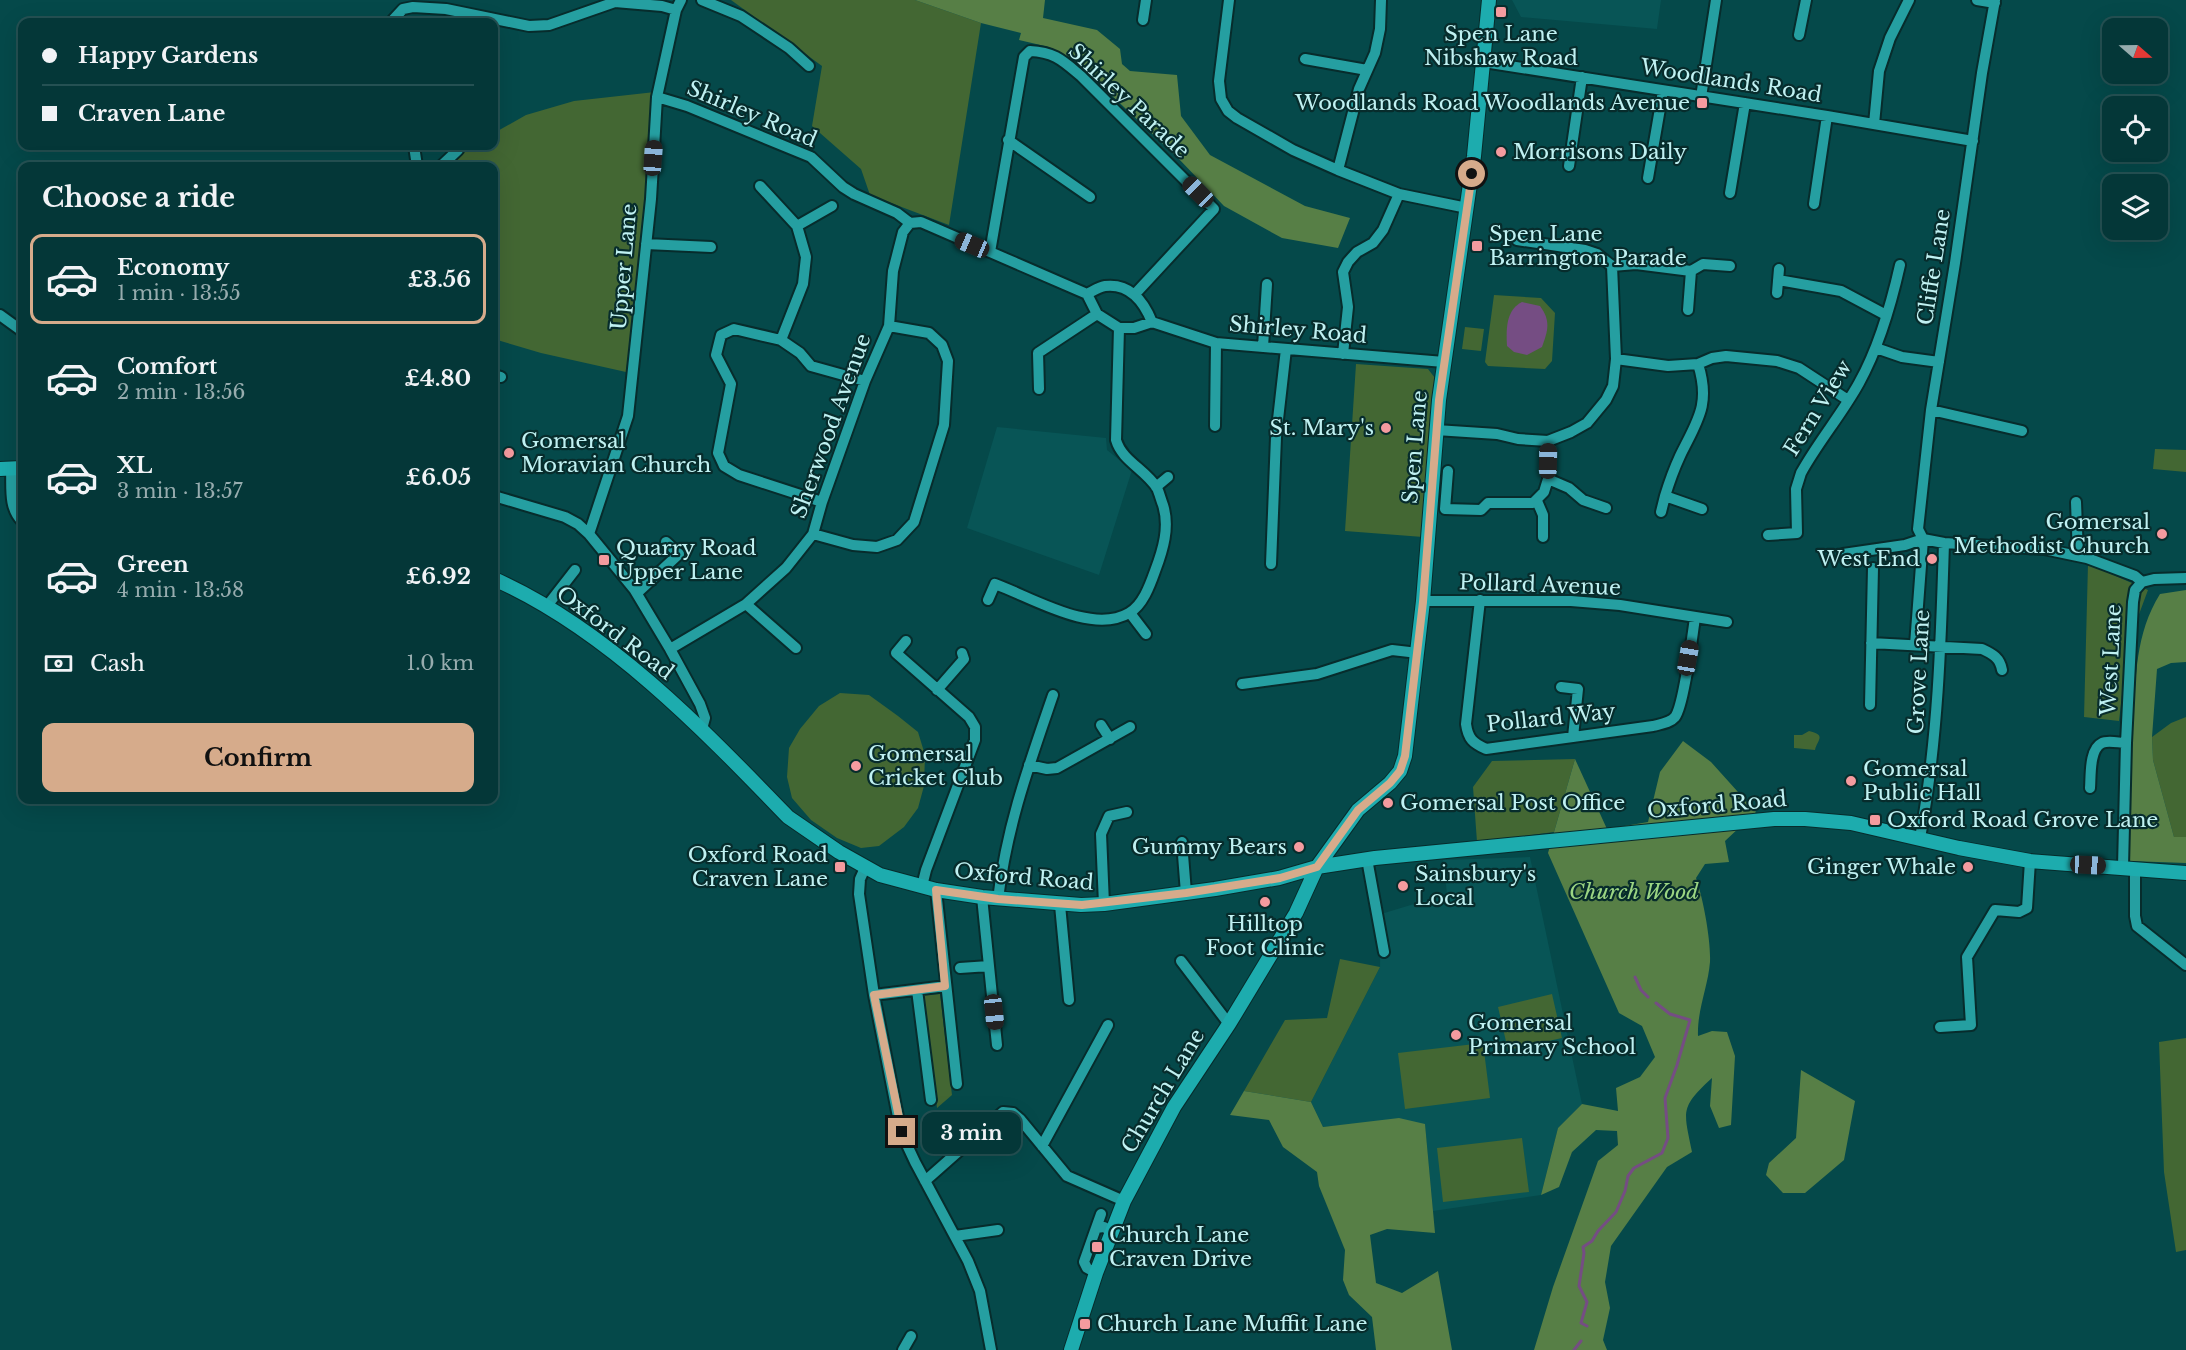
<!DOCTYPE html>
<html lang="en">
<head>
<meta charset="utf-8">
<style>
  body { margin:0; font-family:"Libre Baskerville",serif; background:#124243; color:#f1f3f6; height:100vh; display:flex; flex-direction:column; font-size:22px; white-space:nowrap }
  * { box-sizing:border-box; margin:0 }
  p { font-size:20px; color:#97acae }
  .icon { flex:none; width:33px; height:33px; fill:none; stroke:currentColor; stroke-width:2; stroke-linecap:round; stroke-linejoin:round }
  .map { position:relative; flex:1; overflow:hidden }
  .details { position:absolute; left:18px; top:162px; width:480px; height:642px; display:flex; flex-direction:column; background:#043738; border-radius:12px; box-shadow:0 6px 24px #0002,0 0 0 2px #255153 }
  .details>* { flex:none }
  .top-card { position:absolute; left:18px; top:18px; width:480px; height:132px; border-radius:12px; box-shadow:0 6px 24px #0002,0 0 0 2px #255153; display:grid; align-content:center; height:132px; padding:0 24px; background:#043738 }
  .needle { width:39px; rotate:110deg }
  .tools { position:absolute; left:2102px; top:18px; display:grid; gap:12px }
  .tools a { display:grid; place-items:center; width:66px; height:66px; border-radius:12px; background:#043738; box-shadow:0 6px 24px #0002,0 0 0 2px #255153; font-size:30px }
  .end { position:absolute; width:27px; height:27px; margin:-14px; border:8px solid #d6ab8b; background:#111; box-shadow:0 0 0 3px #111 }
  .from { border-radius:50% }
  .bubble { position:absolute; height:42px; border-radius:12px; background:#043738; box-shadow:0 6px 24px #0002,0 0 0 2px #255153; font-size:20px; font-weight:700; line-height:42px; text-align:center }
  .car { position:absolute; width:18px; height:36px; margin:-18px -9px; border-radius:8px; box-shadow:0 0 4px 2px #0007; background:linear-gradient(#222 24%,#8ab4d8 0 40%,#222 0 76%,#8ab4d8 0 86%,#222 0) }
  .top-card b { display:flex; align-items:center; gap:21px; height:57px; font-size:22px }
  .top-card b+b { border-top:2px solid #255153 }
  .top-card i { width:15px; height:15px; background:#f1f3f6 }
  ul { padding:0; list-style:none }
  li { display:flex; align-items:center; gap:18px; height:90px; margin:0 12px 9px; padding:0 12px; border:3px solid transparent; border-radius:12px }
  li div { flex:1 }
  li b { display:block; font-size:22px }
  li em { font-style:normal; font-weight:700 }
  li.current { border-color:#d6ab8b }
  li>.icon { width:54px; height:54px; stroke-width:1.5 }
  h2 { padding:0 24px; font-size:27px; line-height:72px }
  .pay { display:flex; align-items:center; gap:15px; height:66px; padding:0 24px; font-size:22px }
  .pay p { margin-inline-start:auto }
  .cta { display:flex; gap:12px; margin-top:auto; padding:12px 24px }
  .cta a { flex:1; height:69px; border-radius:12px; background:#d6ab8b; color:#111; font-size:24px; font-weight:700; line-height:69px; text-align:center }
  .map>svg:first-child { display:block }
  .built { fill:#085556 }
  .green { fill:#436733 }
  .forest { fill:#577f46 }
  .water { fill:#754d83 }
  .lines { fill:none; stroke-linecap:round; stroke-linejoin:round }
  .stream { stroke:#754d83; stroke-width:3 }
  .minor-casing { stroke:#072c2c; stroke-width:14 }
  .major-casing { stroke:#072c2c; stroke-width:16 }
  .minor { stroke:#259fa1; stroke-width:10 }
  .major { stroke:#1dacae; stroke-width:14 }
  .route { stroke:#d6ab8b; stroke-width:8 }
  .poi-dot { fill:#f59b9f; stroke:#072c2c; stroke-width:2 }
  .labels { text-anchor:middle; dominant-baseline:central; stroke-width:4.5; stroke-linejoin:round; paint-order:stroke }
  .poi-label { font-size:21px; fill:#c0f1f2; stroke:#072c2c; text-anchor:start }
  .street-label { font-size:21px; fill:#c0f1f2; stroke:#072c2c }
  .park-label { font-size:21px; font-style:italic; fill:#9bd583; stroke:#072c2c }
</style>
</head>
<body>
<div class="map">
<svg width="2186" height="1350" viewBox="0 0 2186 1350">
  <rect width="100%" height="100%" fill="#05494a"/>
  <path class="built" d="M1512,0H1661L1657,29L1521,17Z
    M997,427L1106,438L1107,450L1132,470L1099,575L967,528Z
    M1530,857L1582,1104L1558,1128L1541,1195L1433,1211L1425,1125L1358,1124L1323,1127L1311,1102L1380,967L1381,914L1447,894L1443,860Z"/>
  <path class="green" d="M731,0H915L981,23L949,225L870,195L861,169L812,126L822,66Z
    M655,92L644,236L626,372L541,353L494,339V166H448L472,146H494V133L526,115L574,101Z
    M1494,295L1541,298L1555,313L1552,361L1545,369L1488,366L1485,362Z
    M1465,327L1484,329L1481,351L1462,349Z
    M1356,364L1428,369L1435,378L1423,537L1345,531Z
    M2155,449L2186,450V472L2153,469Z
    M2088,564L2148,590L2128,644L2119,721L2084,717Z
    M840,693L869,695L898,716L918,732L925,755L924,786L918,808L904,827L879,846L861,848L837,838L811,820L792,798L787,777L789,748L800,729L819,706Z
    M2186,717V837H2174L2153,760L2152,737L2171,723Z
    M1809,731C1827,735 1817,740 1815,750L1794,748V735H1802Z
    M1575,759L1554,832L1477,842L1473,787L1492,761Z
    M1340,959L1380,967L1311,1102L1244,1091L1285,1020L1327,1018Z
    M940,994L952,1095L937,1108L924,995Z
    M1552,994L1562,1038L1508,1050L1498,1007Z
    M2186,1038V1250L2176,1252L2164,1172L2159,1042Z
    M1483,1043L1490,1098L1405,1109L1398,1053Z
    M1522,1138L1529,1192L1443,1202L1437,1148Z"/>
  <path class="forest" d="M915,0H1045L1043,18L1097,30L1120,49L1122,64L1130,71L1177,75L1181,116L1210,155L1305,206L1350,218L1338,248L1282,238L1224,206L1178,158L1073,59L1049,47L1019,40L1021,33L981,23Z
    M2186,590V662L2171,663L2157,669L2152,737L2153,760L2174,837H2186V863L2129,861C2127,813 2129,770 2133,723C2136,677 2135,634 2160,594Z
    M1683,741L1711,762L1756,812L1725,841L1729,862L1705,864L1696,878C1703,898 1711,940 1710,962C1708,987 1697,1010 1698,1036L1712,1031L1727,1032L1735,1056L1731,1125L1719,1128L1710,1106L1712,1078C1679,1108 1684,1111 1692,1152L1667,1167L1611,1246L1605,1282L1610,1308L1603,1340L1607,1350H1534L1553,1287L1598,1161L1618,1145L1617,1131L1596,1130L1572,1152L1559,1187L1541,1195L1558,1128L1582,1104L1618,1111L1616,1088L1640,1077L1655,1057L1642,1026L1619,1013L1548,853L1575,759L1607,829L1648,822L1660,772Z
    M1801,1070L1855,1101L1844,1160L1805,1193H1783L1766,1175L1769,1163L1796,1138Z
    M1244,1091L1311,1102L1323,1127L1399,1118L1425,1124L1435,1233L1387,1229L1370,1235L1376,1283L1402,1293L1438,1271L1452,1350H1376L1372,1317L1349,1295L1343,1280L1345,1250L1319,1186L1317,1172L1283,1147L1269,1120L1230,1115Z"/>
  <path class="water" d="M1522,302L1540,306C1551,321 1548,330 1542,347L1527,355L1514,352L1507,346C1506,329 1506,310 1522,302Z"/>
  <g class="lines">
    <path class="stream" d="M1635,977L1641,990L1648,997
      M1587,1326L1581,1323L1587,1302L1579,1286L1584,1253L1583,1247L1592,1241L1598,1231L1616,1212L1625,1191L1628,1176L1634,1168L1662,1153L1668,1138L1665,1098L1677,1065L1690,1020L1670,1014L1656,1003
      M1574,1350L1581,1341"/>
    <g class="minor-casing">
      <path id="minor" d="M702,0L741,16L789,48L809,66
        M1229,0L1219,81L1221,99L1228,111L1237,118L1293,150L1338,170L1399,194L1467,208
        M1977,0L1995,3
        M1143,20L1146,0
        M391,22L403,9L413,7L446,9L529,26L549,25L615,2L662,6L676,10
        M1799,35L1806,0
        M1305,59L1367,70
        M1484,62L1827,116L1973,141
        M657,97L687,106L811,157L843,187L854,194L897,213L910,223L921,222L1087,294L1097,314L1119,328H1134L1152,322L1216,343L1444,362
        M1701,97L1716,0
        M1874,124L1879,71L1890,38L1909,0
        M1008,140L1090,197
        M414,146L417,166
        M441,166L458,150L459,146
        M1569,166L1582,77
        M1338,170L1359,89L1375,53L1380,29L1381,0
        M1648,178L1663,91
        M760,186L797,226
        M1730,193L1745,103
        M1814,204L1827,116
        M646,244L711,247
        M990,252L1024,57L1030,51C1055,52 1063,61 1081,76L1214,209L1135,294
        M1612,266L1636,264L1691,271L1703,264L1730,266
        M1778,280L1841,291L1886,315
        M1777,293L1779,269
        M1087,294C1093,291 1099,287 1105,286C1130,283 1144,302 1152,322
        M1688,310L1691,271
        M0,315L22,331
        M781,340L803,284L806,257L797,226L832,206
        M1263,347L1267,284
        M1876,348L1902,357L1939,362
        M1343,354L1348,307L1343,272L1348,262L1357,252L1373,243L1383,230L1399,194
        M1616,359L1668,366L1698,364L1712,358L1726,356L1777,361L1799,368L1848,400
        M1698,364C1711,405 1697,421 1680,456C1674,469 1669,483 1665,496L1702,509
        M494,375L501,377
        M1039,389L1038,353L1097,314
        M1931,410L2022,431
        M1215,426L1216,343
        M1436,430L1497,434L1518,439L1548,441L1571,432L1587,423L1606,400L1613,386L1616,359L1612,266L1597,254L1585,250L1517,240
        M1548,441V479L1569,488L1583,500L1606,508
        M11,468C12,487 8,507 22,521
        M1448,471L1445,509L1481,510L1488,503H1533L1544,492L1548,479
        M1156,487L1168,477
        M494,496L565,517L578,524L589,534L634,589L670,649L700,704L705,718L702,729
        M1537,501L1543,515V537
        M822,502L739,475L724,466L718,453L731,384L716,355L721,335L734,329L781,340L800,353L811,366L865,381
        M2076,502L2078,556
        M1661,512L1665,496
        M589,534L628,416L651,199L657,97L676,10L681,0
        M813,534L853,545L877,547L897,540L914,522L944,425L948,361L942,345L929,333L889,326
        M1768,535L1797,533L1796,489L1801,473C1818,442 1842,414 1859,383C1879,347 1891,305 1900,265
        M1923,539L1918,529L1919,520L1931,410L1955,263L1982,73L1995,0
        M1923,539L1944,543L2044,549L2087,558L2135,576L2142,582
        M1843,554L1905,545L1923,539
        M1271,564L1276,437L1286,349
        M2142,582L2154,579L2186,578
        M637,593L679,554L666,542
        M988,600L995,584C1031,597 1092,635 1129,613C1143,605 1150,585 1155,571C1163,550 1170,527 1163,505C1161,500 1159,492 1157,488C1145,469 1122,461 1116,440L1119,328
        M1480,600L1466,724C1468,739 1473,743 1486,749L1653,726C1660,724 1670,723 1675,717C1684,705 1692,637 1695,618
        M1423,601H1571L1620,605L1727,622
        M746,604L796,648
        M547,606L575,570
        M1130,613L1146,634
        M906,641L896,653L969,717L975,727V740L926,870L922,886
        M1871,643L1982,649C1993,654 2000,658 2002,670
        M1915,645L1923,539
        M670,649L746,604L786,568L813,534L822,502L865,381L889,326L893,271L903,232L910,223
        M1242,684L1317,674L1392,650L1418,653
        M1561,687L1578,689L1573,737
        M937,690L964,659L962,653
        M1870,705L1873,568
        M1101,725L1110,739
        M1029,765L1047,769L1057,768L1130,727
        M2090,788C2091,776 2089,749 2102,743C2108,740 2119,743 2126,743
        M1920,838C1938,740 1941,642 1944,543
        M1182,842L1186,893
        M1367,859L1384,952
        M2123,867L2126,743L2133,602L2135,590L2142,582
        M865,868L860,879L859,894L874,995L901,1132L915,1162L968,1261L980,1291L991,1350
        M2135,869V916L2137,926L2186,965
        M936,890L957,1084
        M982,897L997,1045
        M998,899C1007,825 1029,765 1053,695
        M1104,904L1101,834L1109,816L1127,812
        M1060,905L1069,1000
        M1181,961L1229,1024
        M960,968L989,966
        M917,990L931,1100
        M874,995L946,986
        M1940,1027L1971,1025L1967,957L1995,910L2019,912L2027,908L2030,861
        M1042,1146L1108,1025
        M925,1181L1003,1112L1013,1113L1020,1119L1067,1176L1124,1201
        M1096,1228L1101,1214
        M955,1236L998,1230
        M1096,1273L1087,1268L1084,1262L1096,1228L1104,1227L1112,1232
        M903,1350L911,1336"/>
    </g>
    <g class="major-casing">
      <path id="major" d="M0,469L22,468
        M494,579C607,629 703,729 788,817L839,852L880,875L936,890L982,897L1081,905L1104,904L1215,889L1279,878L1317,867L1375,858L1774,819H1805L1851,823L1959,848L2030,861L2186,873
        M1071,1350L1096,1273L1124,1201L1174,1107L1229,1024L1296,913L1317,867L1358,810L1390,783L1400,771L1405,756L1423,601L1439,400L1474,156L1489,0"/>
    </g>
    <use href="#minor" class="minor"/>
    <use href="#major" class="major"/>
  </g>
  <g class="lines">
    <path class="route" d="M902,1132L874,995L945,986L936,890L998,899L1082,905L1186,893L1280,878L1317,867L1358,810L1390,783L1400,771L1405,756L1423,602L1439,400L1472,174"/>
  </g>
  <g class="poi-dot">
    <rect x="1495" y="6" width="12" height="12" rx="3"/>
    <rect x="1696" y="97" width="12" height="12" rx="3"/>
    <circle cx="1501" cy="152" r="6"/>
    <rect x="1471" y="240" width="12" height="12" rx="3"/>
    <circle cx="1386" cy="428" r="6"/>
    <circle cx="509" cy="453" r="6"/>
    <circle cx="2162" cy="534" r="6"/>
    <circle cx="1932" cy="559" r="6"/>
    <rect x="598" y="554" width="12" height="12" rx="3"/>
    <circle cx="856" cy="766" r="6"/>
    <circle cx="1851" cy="781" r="6"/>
    <circle cx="1388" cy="803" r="6"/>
    <rect x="1869" y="814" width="12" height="12" rx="3"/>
    <circle cx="1299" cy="847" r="6"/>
    <rect x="834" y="861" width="12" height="12" rx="3"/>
    <circle cx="1968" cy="867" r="6"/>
    <circle cx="1403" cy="886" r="6"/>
    <circle cx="1265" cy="902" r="6"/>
    <circle cx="1456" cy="1035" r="6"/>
    <rect x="1091" y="1241" width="12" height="12" rx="3"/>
    <rect x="1079" y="1318" width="12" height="12" rx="3"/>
  </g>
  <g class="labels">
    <g class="poi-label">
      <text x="1501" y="34" text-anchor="middle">Spen Lane<tspan x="1501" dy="24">Nibshaw Road</tspan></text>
      <text x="1690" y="103" text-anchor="end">Woodlands Road Woodlands Avenue</text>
      <text x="1513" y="152">Morrisons Daily</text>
      <text x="1489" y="234">Spen Lane<tspan x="1489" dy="24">Barrington Parade</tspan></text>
      <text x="1374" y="428" text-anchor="end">St. Mary's</text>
      <text x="521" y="441">Gomersal<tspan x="521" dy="24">Moravian Church</tspan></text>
      <text x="2150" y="522" text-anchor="end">Gomersal<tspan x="2150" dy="24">Methodist Church</tspan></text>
      <text x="616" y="548">Quarry Road<tspan x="616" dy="24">Upper Lane</tspan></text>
      <text x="1920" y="559" text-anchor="end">West End</text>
      <text x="868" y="754">Gomersal<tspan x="868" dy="24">Cricket Club</tspan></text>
      <text x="1863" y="769">Gomersal<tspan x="1863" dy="24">Public Hall</tspan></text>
      <text x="1400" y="803">Gomersal Post Office</text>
      <text x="1887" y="820">Oxford Road Grove Lane</text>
      <text x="1287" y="847" text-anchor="end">Gummy Bears</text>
      <text x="828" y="855" text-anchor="end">Oxford Road<tspan x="828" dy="24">Craven Lane</tspan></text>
      <text x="1956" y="867" text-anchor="end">Ginger Whale</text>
      <text x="1415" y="874">Sainsbury's<tspan x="1415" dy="24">Local</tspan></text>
      <text x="1265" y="924" text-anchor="middle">Hilltop<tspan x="1265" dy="24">Foot Clinic</tspan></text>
      <text x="1468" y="1023">Gomersal<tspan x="1468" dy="24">Primary School</tspan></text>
      <text x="1109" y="1235">Church Lane<tspan x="1109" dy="24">Craven Drive</tspan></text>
      <text x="1097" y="1324">Church Lane Muffit Lane</text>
    </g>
    <g class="street-label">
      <text transform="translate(1731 81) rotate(9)">Woodlands Road</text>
      <text transform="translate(1129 101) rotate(43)">Shirley Parade</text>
      <text transform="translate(752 114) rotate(23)">Shirley Road</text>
      <text transform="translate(624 267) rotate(-85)">Upper Lane</text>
      <text transform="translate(1934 267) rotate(-81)">Cliffe Lane</text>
      <text transform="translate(1298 330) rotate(5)">Shirley Road</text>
      <text transform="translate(1818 408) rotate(-58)">Fern View</text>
      <text transform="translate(831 426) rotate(-70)">Sherwood Avenue</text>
      <text transform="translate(1415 447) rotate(-85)">Spen Lane</text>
      <text transform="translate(1540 585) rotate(2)">Pollard Avenue</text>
      <text transform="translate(615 633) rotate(37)">Oxford Road</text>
      <text transform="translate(2111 660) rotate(-87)">West Lane</text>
      <text transform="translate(1919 672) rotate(-87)">Grove Lane</text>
      <text transform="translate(1551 718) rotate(-6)">Pollard Way</text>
      <text transform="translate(1717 805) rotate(-5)">Oxford Road</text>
      <text transform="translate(1024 877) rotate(5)">Oxford Road</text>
      <text transform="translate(1163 1091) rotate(-59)">Church Lane</text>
    </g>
    <g class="park-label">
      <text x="1634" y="892">Church Wood</text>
    </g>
  </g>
</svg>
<div class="tools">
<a><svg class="needle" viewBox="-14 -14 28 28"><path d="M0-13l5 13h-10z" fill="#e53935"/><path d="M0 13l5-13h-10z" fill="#97acae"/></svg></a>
<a><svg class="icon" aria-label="locate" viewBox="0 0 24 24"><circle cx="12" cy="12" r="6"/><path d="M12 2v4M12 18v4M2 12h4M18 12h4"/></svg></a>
<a><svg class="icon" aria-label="layers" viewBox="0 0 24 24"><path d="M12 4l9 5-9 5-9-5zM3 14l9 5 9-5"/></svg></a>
</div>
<i class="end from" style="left:1472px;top:174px"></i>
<i class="end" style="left:902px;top:1132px"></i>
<div class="bubble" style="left:922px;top:1112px;width:99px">3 min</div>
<i class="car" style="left:653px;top:158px;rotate:4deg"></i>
<i class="car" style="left:1198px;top:192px;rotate:315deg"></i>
<i class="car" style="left:972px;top:245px;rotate:293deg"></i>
<i class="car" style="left:1548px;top:461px;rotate:1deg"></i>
<i class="car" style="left:1688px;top:658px;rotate:10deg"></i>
<i class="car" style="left:2088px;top:865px;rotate:93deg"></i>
<i class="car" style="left:994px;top:1012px;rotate:174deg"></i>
<div class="top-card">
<b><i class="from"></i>Happy Gardens</b>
<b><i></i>Craven Lane</b>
</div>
<section class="details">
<h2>Choose a ride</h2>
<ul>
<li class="current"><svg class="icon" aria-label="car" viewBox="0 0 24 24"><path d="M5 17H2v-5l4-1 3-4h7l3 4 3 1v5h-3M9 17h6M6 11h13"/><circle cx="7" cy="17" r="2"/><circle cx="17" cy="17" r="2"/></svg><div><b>Economy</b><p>1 min · 13:55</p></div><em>£3.56</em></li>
<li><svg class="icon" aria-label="car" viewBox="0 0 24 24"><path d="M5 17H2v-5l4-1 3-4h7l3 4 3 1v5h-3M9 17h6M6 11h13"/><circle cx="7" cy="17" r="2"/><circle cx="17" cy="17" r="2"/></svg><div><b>Comfort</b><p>2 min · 13:56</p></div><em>£4.80</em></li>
<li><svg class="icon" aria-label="car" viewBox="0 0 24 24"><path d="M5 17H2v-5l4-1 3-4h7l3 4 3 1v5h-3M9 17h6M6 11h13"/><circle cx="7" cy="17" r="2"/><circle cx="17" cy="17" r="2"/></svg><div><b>XL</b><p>3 min · 13:57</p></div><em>£6.05</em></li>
<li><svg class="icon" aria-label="car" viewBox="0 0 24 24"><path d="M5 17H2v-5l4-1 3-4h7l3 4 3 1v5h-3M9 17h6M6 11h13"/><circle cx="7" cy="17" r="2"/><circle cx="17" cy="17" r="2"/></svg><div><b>Green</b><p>4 min · 13:58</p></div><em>£6.92</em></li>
</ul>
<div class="pay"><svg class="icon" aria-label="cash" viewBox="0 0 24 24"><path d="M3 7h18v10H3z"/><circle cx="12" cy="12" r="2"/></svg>Cash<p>1.0 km</p></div>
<div class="cta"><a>Confirm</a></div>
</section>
</div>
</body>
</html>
